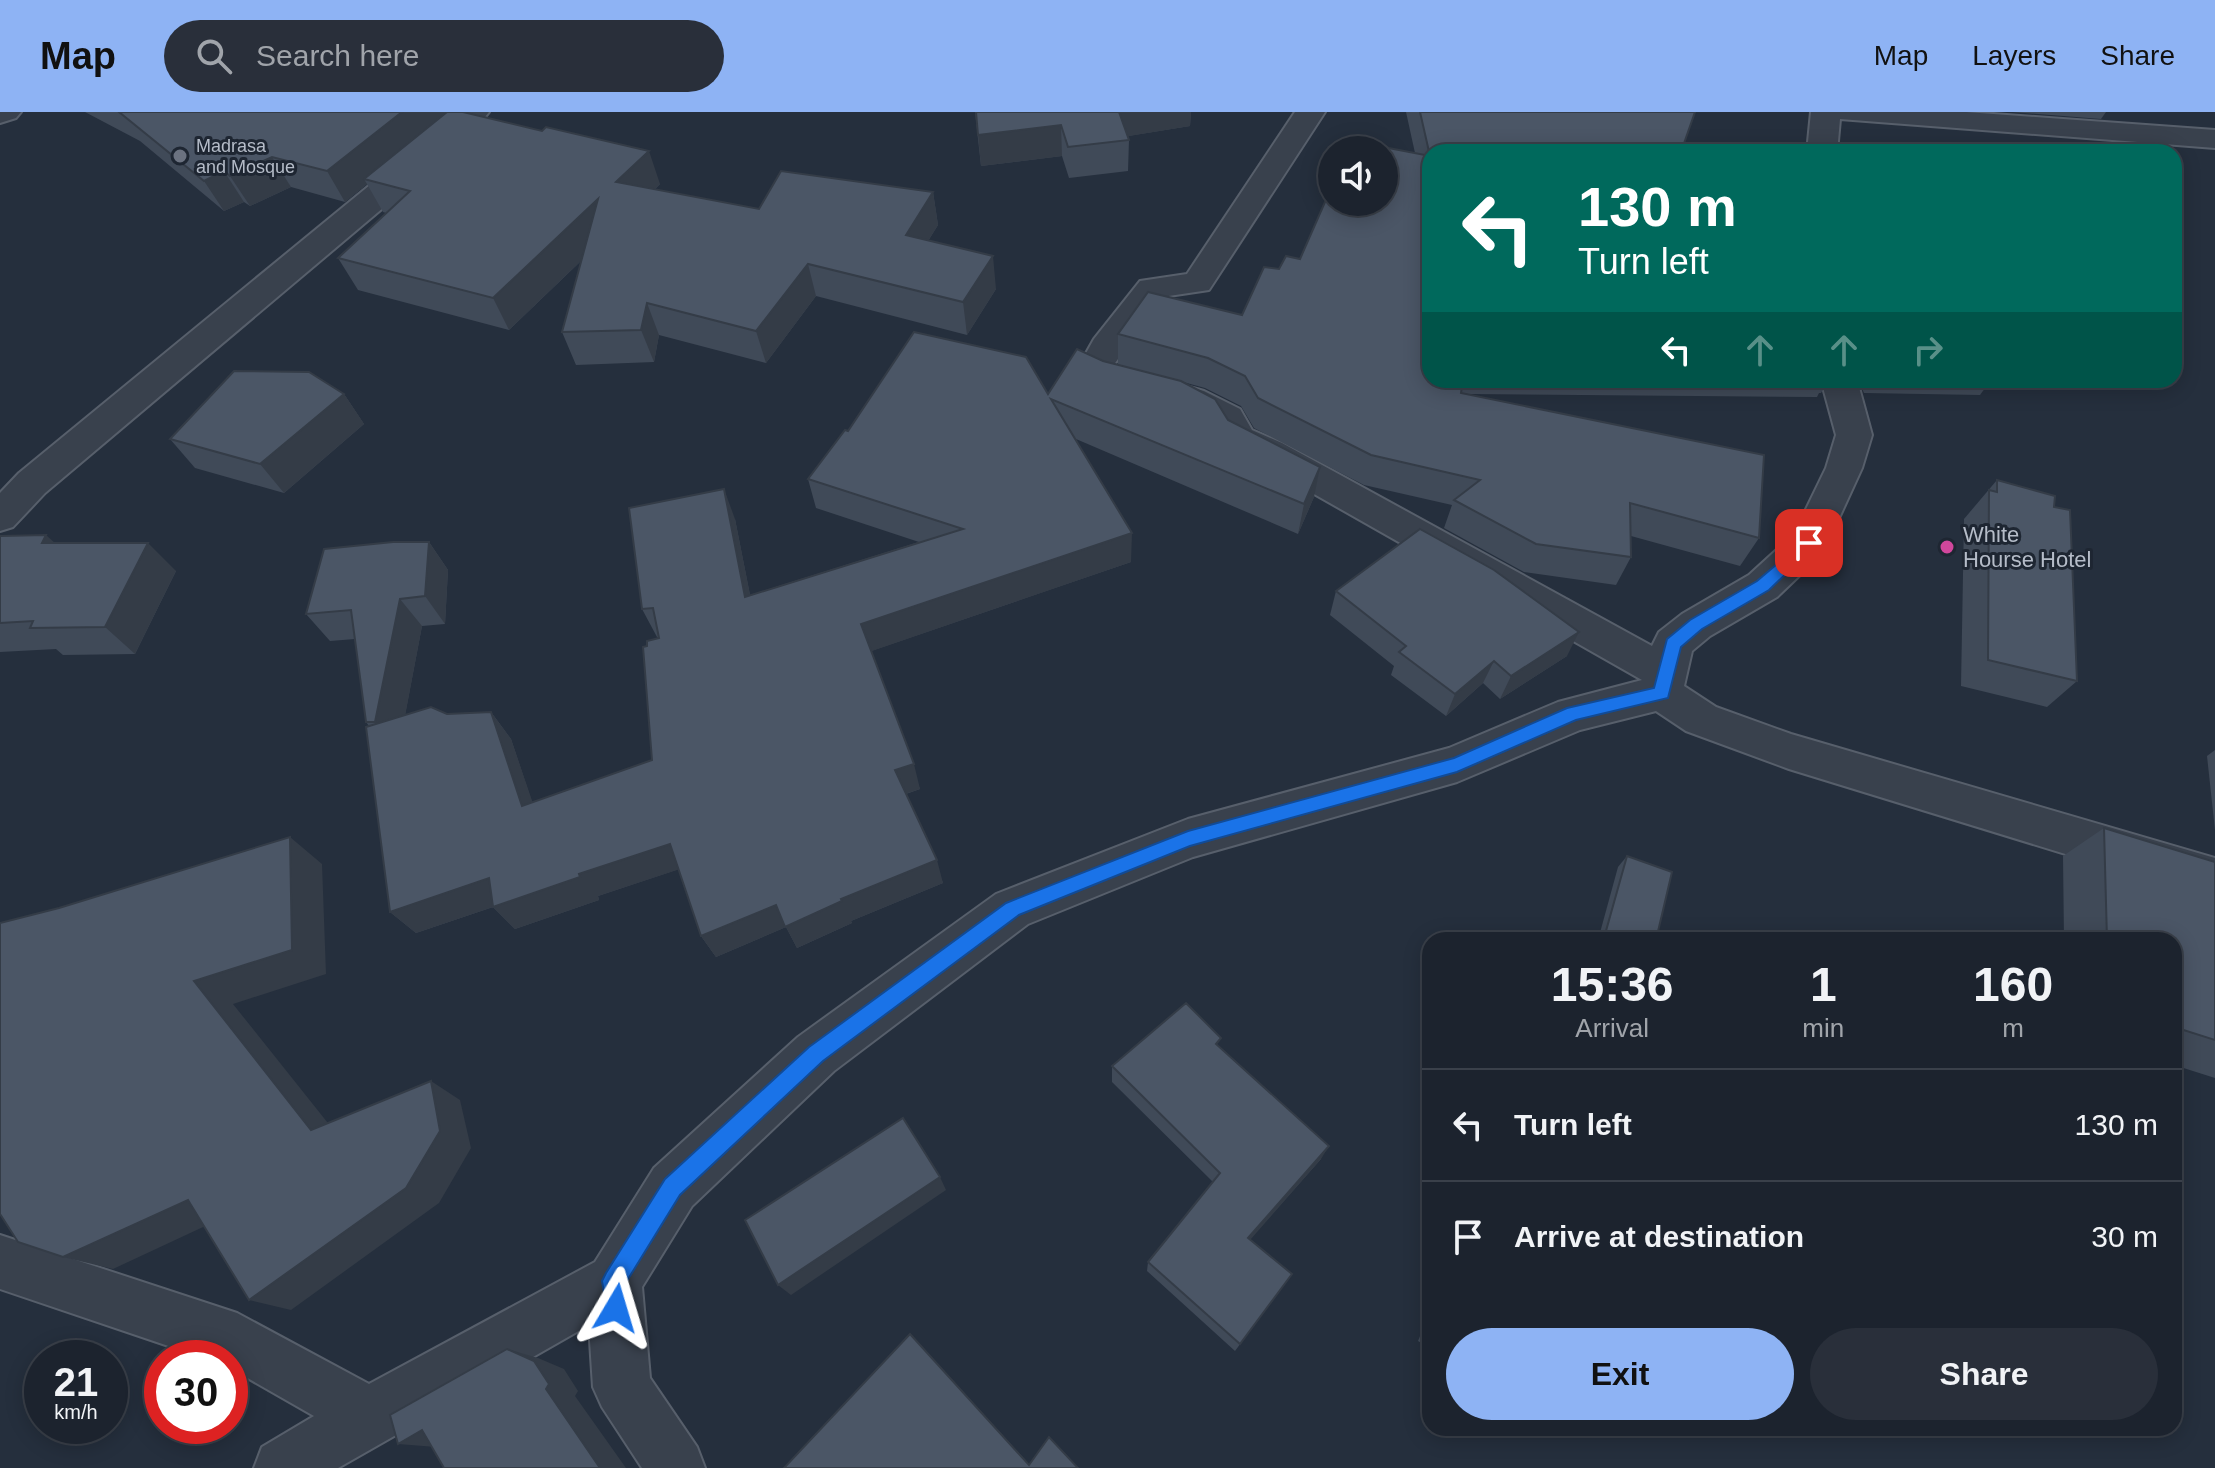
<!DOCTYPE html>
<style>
body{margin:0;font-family:Helvetica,sans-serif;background:#292f3a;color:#f1f3f6;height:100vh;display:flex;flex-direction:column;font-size:30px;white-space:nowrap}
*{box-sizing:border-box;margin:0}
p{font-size:26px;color:#a0a4aa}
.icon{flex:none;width:44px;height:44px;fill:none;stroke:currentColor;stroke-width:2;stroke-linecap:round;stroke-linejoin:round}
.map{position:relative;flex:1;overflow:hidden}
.drawer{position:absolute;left:1422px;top:820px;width:760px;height:504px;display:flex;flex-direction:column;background:#1c232e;border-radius:24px;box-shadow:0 4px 20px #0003,0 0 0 2px #3a404a}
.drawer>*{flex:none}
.guide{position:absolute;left:1422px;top:32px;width:760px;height:244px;border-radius:24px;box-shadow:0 4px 20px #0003,0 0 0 2px #3a404a;background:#00695c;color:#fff;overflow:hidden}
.buttons{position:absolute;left:1318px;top:24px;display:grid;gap:16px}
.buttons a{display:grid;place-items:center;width:80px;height:80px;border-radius:50%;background:#1c232e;box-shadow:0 4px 20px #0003,0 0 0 2px #3a404a;font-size:40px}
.speed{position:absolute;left:24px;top:1228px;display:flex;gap:16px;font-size:40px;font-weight:700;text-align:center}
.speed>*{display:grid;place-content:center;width:104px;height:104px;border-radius:50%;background:#1c232e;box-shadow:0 4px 20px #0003,0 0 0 2px #3a404a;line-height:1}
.speed small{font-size:20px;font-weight:400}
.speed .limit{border:12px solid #d22;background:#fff;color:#111}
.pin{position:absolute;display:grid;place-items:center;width:68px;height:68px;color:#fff;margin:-34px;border-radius:16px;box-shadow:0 4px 12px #0006}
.me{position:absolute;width:88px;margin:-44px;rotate:7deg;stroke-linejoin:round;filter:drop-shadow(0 0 6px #0008)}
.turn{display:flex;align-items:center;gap:28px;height:168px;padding:0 24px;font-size:36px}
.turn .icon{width:104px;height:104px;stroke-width:2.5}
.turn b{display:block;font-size:56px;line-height:68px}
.lanes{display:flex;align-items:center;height:76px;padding:0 24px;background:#0003;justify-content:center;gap:40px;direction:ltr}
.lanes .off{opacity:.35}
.eta{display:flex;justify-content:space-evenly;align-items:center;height:136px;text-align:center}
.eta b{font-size:48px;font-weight:700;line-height:56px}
.action{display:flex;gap:16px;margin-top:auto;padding:16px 24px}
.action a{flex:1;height:92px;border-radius:48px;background:#8eb3f4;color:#111;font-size:32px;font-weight:700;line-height:92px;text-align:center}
.action a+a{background:#292f3a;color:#f1f3f6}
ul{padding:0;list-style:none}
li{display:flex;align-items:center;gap:24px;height:112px;padding:0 24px;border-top:2px solid #3a404a}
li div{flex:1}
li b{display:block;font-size:30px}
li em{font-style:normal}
header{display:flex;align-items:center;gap:48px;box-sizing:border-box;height:112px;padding:0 40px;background:#8eb3f4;color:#111}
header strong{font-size:38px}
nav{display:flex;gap:44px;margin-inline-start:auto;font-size:28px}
.search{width:560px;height:72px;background:#292f3a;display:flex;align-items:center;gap:20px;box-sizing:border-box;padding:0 28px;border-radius:44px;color:#a0a4aa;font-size:30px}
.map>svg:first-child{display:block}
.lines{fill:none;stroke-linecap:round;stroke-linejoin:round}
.minor-casing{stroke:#575f6b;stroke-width:4}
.minor{fill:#39414d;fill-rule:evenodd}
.wall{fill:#404a58}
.shaded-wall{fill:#343c47}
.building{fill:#4b5666;stroke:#343c47;stroke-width:2}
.route{fill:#1a73e8;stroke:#114b97;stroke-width:2}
.worship-dot{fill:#6b7280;stroke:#1e2632;stroke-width:3}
.hotel-dot{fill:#d1479c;stroke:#1e2632;stroke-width:3}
.labels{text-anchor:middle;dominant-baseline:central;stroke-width:6;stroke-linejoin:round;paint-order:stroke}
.far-poi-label{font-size:18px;fill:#b5bcc8;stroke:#1e2632;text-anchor:start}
.poi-label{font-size:22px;fill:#b5bcc8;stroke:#1e2632;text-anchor:start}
</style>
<header>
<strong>Map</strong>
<div class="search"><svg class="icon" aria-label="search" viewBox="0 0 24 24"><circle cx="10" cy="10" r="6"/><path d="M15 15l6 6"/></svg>Search here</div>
<nav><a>Map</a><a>Layers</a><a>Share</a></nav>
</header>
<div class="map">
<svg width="2215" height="1356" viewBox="0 0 2215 1356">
<rect width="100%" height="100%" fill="#252f3d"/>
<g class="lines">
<!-- minor casing -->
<g class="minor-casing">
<g id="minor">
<polygon points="0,0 21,0 16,6 0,11"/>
<polygon points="459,0 489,0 473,20 45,381 13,415 0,419 0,381 19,361"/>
<polygon points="1295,0 1325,0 1209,178 1162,185 1113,254 1204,279 1240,297 1252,318 1282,331 1652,534 1659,520 1682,502 1749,463 1794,422 1826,356 1836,323 1821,268 1857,268 1872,323 1862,356 1823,441 1777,485 1710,524 1692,539 1684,574 1716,595 1791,622 2215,746 2215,788 1789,657 1686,619 1656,599 1580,618 1457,670 1193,745 1028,812 834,959 692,1094 642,1175 650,1266 697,1335 705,1356 642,1356 602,1295 593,1275 589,1213 338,1356 254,1356 262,1335 314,1304 230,1256 230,1246 204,1246 0,1177 0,1123 237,1201 369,1272 595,1150 654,1056 798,925 996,782 1188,707 1449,636 1558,590 1642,568 1256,349 1226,336 1214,315 1180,297 1104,277 1081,267 1076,259 1094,227 1140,169 1187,162"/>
<polygon points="1811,0 1966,0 2215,18 2215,36 1840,7 1837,40 1807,40"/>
</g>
</g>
<!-- minor -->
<use href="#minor" class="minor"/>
</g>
<!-- wall -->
<g class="wall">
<polygon points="85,0 463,0 660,72 655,77 759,97 933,80 938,113 928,129 996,177 967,223 816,184 766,251 659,223 654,250 576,253 562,220 581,149 509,218 358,178 338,146 386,101 383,100 367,72 345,90 291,75 250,94 244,90 224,99 140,29"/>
<polygon points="975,0 1191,0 1190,14 1128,24 1129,28 1128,59 1069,66 1062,44 981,54"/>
<polygon points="1406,0 1695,0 1430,268 1829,268 1821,281 1819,281 1817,285 1467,282 1759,426 1740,454 1631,424 1631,445 1616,473 1524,460 1444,416 1452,393 1364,373 1254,316 1241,294 1205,276 1183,270 1228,308 1314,385 1298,422 1076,327 1131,450 871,539 920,677 906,682 943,771 851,809 852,811 797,836 786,815 716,845 701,824 679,757 598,784 599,788 515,817 493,795 416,821 390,800 369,614 366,610 355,527 330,529 306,502 429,430 448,458 445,512 422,514 405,603 491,600 511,627 532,690 652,648 647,534 659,526 657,525 642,497 735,407 750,483 919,430 816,396 808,367 848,319 1048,282 1103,249 1118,252 1118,222 1242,203 1279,157 1300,147 1415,41"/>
<polygon points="2012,0 2106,0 2101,7"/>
<polygon points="1858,268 1991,268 1980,283 1864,281"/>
<polygon points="344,282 364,312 284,381 195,356 170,327"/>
<polygon points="1997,368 2054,395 2077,569 2047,595 1961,574 1964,407"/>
<polygon points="0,424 56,431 176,459 135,542 63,543 56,537 0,540"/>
<polygon points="1336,479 1567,544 1500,587 1483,571 1446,604 1391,563 1394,554 1330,503"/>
<polygon points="2215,638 2215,718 2207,644"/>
<polygon points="2104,716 2215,750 2215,966 2174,953 2174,828 2064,828 2063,744"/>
<polygon points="1627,744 1656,828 1598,828 1618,755"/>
<polygon points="1219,935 1321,1047 1250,1127 1292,1162 1235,1239 1147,1159 1148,1150 1213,1070 1112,970 1112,954"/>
<polygon points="1430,1200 1430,1236 1418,1229"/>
<polygon points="1545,1316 1582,1316 1552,1321"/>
</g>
<!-- shaded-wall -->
<g class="shaded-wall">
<polygon points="402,0 454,0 364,67 367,72 345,90 327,59"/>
<polygon points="1117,0 1191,0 1190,14 1117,26"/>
<polygon points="1061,13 1062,44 981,54 978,23"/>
<polygon points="649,39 660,72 628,103 616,70"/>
<polygon points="272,45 291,75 250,94 230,64"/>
<polygon points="224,59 244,90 224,99 204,69"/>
<polygon points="933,80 938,113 911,156 906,123"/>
<polygon points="598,87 611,120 509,218 493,186"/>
<polygon points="993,144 996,177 967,223 963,190"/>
<polygon points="808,152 816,184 766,251 756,219"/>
<polygon points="647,191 659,223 654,250 641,218"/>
<polygon points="344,282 364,312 284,381 260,352"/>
<polygon points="1320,355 1314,385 1298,422 1304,392"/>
<polygon points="724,377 735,407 756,513 745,485"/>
<polygon points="1132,421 1131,450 869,540 861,512"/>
<polygon points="46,423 77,451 42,431"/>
<polygon points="429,430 448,458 445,512 425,484"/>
<polygon points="148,431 176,459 135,542 105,515"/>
<polygon points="400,487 422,514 399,636 375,610"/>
<polygon points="1579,520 1567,544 1500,587 1511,564"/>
<polygon points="1494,549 1483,571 1446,604 1455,582"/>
<polygon points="491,600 511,627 542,718 522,694"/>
<polygon points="914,652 920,677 902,683 895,658"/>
<polygon points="290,725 322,752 326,862 233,892 347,1035 311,1018 194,869"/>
<polygon points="670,732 686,755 598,784 599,788 515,817 493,795 579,762"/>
<polygon points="937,748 943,771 851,809 852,811 797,836 786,815 716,845 701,824 776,793 841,787"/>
<polygon points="489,766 511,789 416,821 390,800"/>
<polygon points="431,969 460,988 471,1036 439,1091 291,1198 249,1188"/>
<polygon points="1329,1034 1321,1047 1243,1136 1248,1126"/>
<polygon points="940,1065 946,1078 791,1183 778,1173"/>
<polygon points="188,1088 231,1102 113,1157 63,1145"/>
<polygon points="910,1222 918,1230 1032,1355 1029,1353"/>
<polygon points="507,1237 538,1246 564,1257 578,1279 575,1284 626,1356 600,1356"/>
<polygon points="422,1318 436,1335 398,1332"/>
</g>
<!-- building -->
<g class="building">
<polygon points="119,0 402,0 327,59 272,45 230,64 224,59 204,69"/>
<polygon points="447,0 463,0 542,19 546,15 649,39 616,70 759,97 781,59 933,80 906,123 993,144 963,190 808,152 756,219 647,191 641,218 562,220 598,87 493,186 338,146 410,79 364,67"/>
<polygon points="976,0 1119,0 1129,28 1068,35 1061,13 978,23"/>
<polygon points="1420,0 1695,0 1681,40 1430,40 1430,268 1463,268 1461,281 1764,343 1759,426 1630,391 1631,445 1536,432 1454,388 1480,368 1371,343 1258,286 1245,264 1208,246 1118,222 1148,180 1242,203 1264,155 1279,157 1286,144 1300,147 1332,74 1332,90 1384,90 1384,38 1348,38 1352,29 1430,44"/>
<polygon points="914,220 1026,245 1048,282 1077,237 1103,249 1181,269 1215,287 1228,308 1320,355 1304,392 1051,287 1132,421 861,512 914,652 895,658 937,748 841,787 842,789 785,815 776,793 701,824 670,732 579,762 580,765 493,795 489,766 390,800 366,615 431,595 447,602 491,600 522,694 652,648 643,535 647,534 647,529 659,526 653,496 642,497 629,396 724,377 745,485 963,417 808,367 845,318 848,319"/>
<polygon points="234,259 309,260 344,282 260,352 170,327"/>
<polygon points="1997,368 2055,384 2054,395 2070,398 2077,569 1988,548 1989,378 1997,380"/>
<polygon points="1420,417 1494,458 1579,520 1511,564 1494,549 1455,582 1399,540 1406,534 1336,479"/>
<polygon points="46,423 42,431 148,431 105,515 30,516 33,509 0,511 0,424"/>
<polygon points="393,430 429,430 425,484 400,487 375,610 366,610 351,498 306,502 324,437"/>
<polygon points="2104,716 2215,750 2215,928 2174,915 2174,828 2107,828"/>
<polygon points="290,725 292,838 194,869 311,1018 431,969 440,1019 406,1076 249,1188 188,1088 63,1145 18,1130 0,1102 0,811 59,796"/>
<polygon points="1627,744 1672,760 1656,828 1609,828 1604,826"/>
<polygon points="1186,891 1221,926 1216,932 1329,1034 1248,1126 1292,1162 1240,1232 1148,1150 1220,1061 1112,954"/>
<polygon points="903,1006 940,1065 778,1173 745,1108"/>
<polygon points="910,1222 1029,1353 1049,1325 1078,1356 784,1356"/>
<polygon points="507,1237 534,1249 549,1272 546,1277 600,1356 444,1356 422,1318 398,1332 390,1303"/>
</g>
<!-- route -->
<polygon class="route" points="1809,425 1817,431 1814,435 1769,478 1702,517 1681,535 1668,586 1576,608 1457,660 1190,734 1019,803 823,949 680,1083 625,1172 627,1196 624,1204 616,1207 608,1204 602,1169 606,1161 665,1067 809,935 1006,791 1188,719 1454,646 1567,596 1654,576 1667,527 1690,508 1757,469"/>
<!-- markers -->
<circle class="worship-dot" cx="180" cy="44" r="8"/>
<circle class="hotel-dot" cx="1947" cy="435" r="8"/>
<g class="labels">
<!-- far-poi labels -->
<g class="far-poi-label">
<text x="196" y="34">Madrasa<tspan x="196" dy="21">and Mosque</tspan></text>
</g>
<!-- poi labels -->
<g class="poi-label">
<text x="1963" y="422">White<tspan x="1963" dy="25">Hourse Hotel</tspan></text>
</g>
</g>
</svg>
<div class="buttons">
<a><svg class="icon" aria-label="sound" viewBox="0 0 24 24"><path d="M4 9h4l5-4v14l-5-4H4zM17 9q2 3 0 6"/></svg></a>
</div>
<div class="speed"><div>21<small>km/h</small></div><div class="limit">30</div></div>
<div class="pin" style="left:1809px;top:431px;background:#d93025"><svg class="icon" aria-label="arrive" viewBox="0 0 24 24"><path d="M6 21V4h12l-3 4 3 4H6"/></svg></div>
<svg class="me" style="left:616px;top:1196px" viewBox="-20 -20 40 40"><path d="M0-17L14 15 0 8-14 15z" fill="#1a73e8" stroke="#fff" stroke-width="4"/></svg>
<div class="guide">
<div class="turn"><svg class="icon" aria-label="left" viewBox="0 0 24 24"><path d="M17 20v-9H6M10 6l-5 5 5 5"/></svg><div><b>130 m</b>Turn left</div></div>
<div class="lanes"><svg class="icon" aria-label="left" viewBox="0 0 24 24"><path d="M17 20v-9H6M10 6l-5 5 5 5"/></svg><svg class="icon off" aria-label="ahead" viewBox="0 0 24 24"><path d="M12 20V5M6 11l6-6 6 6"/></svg><svg class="icon off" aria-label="ahead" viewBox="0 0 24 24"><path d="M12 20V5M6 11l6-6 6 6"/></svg><svg class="icon off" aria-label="right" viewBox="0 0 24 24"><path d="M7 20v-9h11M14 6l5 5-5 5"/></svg></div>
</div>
<section class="drawer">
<div class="eta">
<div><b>15:36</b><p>Arrival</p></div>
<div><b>1</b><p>min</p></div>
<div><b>160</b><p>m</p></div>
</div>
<ul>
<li><svg class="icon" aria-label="left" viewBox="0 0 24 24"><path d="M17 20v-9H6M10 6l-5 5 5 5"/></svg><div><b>Turn left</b></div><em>130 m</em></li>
<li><svg class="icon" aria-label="arrive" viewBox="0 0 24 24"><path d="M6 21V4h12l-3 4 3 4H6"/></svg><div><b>Arrive at destination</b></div><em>30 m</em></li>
</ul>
<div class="action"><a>Exit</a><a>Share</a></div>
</section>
</div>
